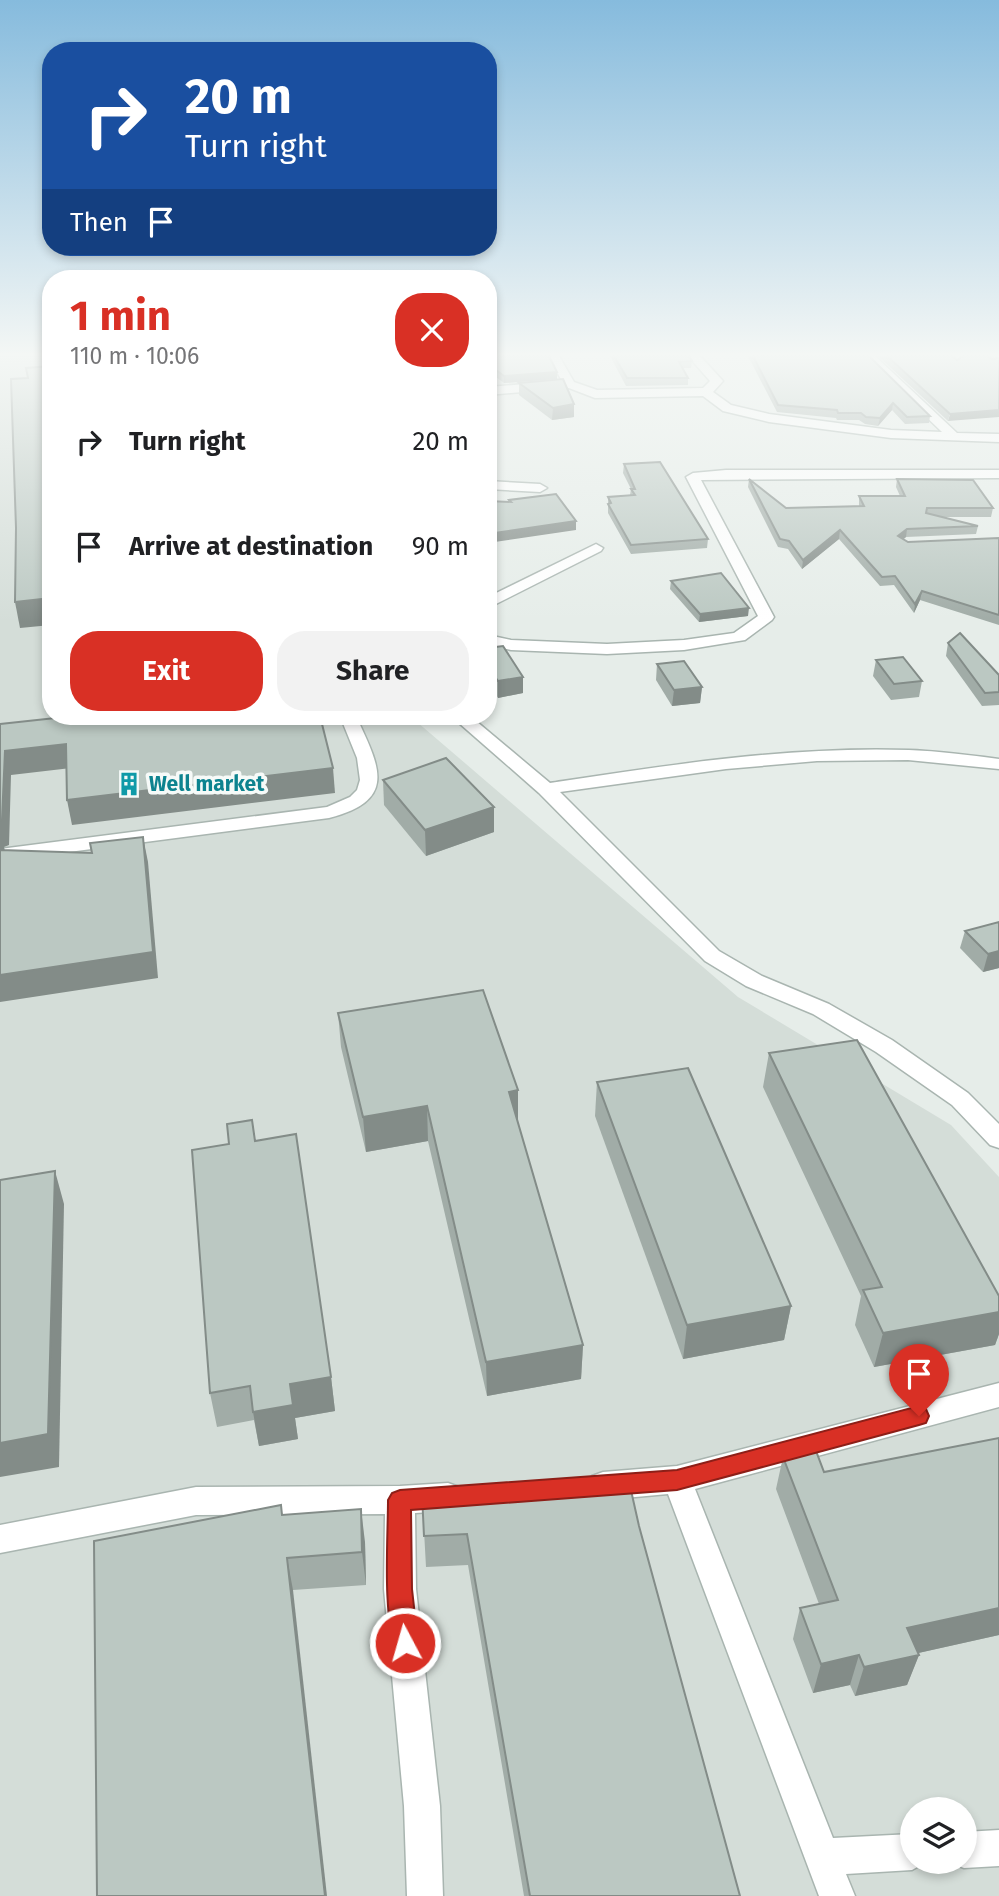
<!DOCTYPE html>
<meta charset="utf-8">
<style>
body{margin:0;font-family:"Fira Sans",sans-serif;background:#f2f2f2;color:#202124;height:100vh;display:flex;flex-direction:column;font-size:26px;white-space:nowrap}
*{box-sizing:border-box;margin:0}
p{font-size:23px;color:#757577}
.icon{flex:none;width:38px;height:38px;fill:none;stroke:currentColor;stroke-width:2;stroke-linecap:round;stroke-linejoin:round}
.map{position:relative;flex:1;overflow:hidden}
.details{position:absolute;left:42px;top:270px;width:455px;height:455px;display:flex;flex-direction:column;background:#fff;border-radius:28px;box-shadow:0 4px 10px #0003}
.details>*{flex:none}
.hud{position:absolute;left:42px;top:42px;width:455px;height:214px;border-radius:28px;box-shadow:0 4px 10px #0003;background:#1a4fa0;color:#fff;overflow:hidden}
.fabs{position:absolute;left:900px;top:1797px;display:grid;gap:14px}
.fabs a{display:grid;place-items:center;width:77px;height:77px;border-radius:50%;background:#fff;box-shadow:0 4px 10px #0003;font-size:35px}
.pin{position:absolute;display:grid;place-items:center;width:60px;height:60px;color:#fff;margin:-72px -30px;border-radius:50% 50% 50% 0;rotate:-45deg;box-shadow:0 0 7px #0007}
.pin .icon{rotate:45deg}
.me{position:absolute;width:77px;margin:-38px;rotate:354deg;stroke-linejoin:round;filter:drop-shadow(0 0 5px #0008)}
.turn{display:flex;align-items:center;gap:24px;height:147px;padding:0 28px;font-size:32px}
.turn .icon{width:91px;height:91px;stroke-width:2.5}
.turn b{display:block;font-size:49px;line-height:60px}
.then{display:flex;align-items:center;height:66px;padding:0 28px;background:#0003;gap:14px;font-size:26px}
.round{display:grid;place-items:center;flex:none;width:74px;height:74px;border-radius:28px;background:#f2f2f2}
.overview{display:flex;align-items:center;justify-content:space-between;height:119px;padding:0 28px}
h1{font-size:42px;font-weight:700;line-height:52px;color:#d93025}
.button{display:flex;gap:14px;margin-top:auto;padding:14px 28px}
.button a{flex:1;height:80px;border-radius:28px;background:#d93025;color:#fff;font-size:28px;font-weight:700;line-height:80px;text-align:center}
.button a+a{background:#f2f2f2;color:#202124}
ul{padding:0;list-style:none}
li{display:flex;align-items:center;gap:21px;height:105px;padding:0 28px}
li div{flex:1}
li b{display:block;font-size:26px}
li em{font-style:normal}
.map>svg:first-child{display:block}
.built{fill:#d4ddd8;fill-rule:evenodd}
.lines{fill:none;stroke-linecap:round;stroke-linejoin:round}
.minor-casing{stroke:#a9b5b0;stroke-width:3}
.minor{fill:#fff;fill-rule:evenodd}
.wall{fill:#a1aca7}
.shaded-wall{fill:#838c88}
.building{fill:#bbc8c2;stroke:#838c88;stroke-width:2}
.route{fill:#d93025;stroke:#8d1f18;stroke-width:2}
.labels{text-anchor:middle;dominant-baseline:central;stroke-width:7;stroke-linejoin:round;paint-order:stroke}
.culture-label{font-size:21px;font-weight:bold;fill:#0d838f;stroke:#f6faf8;text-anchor:start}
</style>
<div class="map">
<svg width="999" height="1896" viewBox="0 0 999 1896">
<rect width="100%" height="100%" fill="#e6ede9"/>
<!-- built -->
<path class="built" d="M0 356H51V716H410L738 997 951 1125 999 1177V1896H0ZM912 1810H964V1862H912Z"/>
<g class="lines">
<!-- minor casing -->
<g class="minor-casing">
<g id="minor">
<polygon points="548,356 559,356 574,382 597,390 703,388 710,381 688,356 700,356 723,381 713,392 731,405 769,414 891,430 942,432 863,356 875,356 957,433 999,434 999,442 891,438 769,422 723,411 703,396 595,398 569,388 488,395 488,387 562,381"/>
<polygon points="726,470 999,470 999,478 701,480 774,617 772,620 745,640 684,650 607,654 511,650 488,645 488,635 511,640 607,644 684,640 734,633 758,616 686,477 693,473"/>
<polygon points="488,481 540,484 547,488 540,492 488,489"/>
<polygon points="596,544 603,548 601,551 488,608 488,597"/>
<path d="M340 716H356C379 766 399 800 329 818L0 861V849L327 807 350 797 357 790 360 780 357 758Z"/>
<path d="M451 716H470L550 783C669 765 789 746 909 750 939 751 969 755 999 759V769L908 760 817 761 726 769 560 792 719 951 762 976 829 1004 892 1040 968 1093 999 1124V1148L990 1145 952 1105 876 1052 813 1014 746 986 705 961 539 793Z"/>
<polygon points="999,1383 999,1407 695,1489 833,1838 912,1834 912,1862 926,1862 912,1870 846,1874 855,1896 819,1896 668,1494 603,1500 592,1496 588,1486 592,1476 603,1472 677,1466"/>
<polygon points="448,1483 459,1487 463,1497 459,1507 448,1511 415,1513 416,1589 440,1806 443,1896 407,1896 404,1806 384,1589 385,1514 196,1515 0,1553 0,1525 196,1487 400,1486"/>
<polygon points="999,1830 999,1866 964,1868 951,1863 964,1862 964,1832"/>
</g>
</g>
<!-- minor -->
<use href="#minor" class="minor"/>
</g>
<!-- wall -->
<g class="wall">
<polygon points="488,356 557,379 504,383 488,371"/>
<polygon points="610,356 689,356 692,361 691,368 683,368 688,378 688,385 626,386"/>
<polygon points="748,356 869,356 930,416 929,423 905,424 892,410 878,426 865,424 859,420 837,420 836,418 777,412"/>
<polygon points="878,356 952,356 957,360 963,356 948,421"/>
<polygon points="519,383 574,404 574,417 552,420 519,395"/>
<polygon points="624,464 708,539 707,548 631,554 608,513 608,497 630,495 631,489 623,473"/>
<polygon points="749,479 786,508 859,506 859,496 900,496 896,487 897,479 993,508 991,517 943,517 978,526 976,534 906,537 903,539 908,542 999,538 999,625 920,600 914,613 894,585 880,586 839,539 802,569 788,549 778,547 748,487"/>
<polygon points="671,581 748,616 699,622 670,589"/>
<polygon points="948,643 999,675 999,705 982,706 946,656"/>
<polygon points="488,648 523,693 498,698 488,682"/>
<polygon points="876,660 922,681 919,697 891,700 873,676"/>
<polygon points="657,664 702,687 700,703 672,706 656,680"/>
<polygon points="383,780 494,807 494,832 426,856 384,805"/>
<polygon points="999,922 999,968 983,972 960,948 965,931"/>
<polygon points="338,1013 518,1123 583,1345 581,1379 487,1396 428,1141 366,1152 341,1047"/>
<polygon points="769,1053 999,1296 999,1334 995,1345 874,1367 855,1325 861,1296 763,1087"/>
<polygon points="597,1082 791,1306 784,1340 683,1359 595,1116"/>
<polygon points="252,1120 255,1141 331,1377 335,1411 295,1418 298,1439 259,1446 254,1420 217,1427 210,1393 229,1144"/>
<polygon points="999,1438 999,1635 918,1653 919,1655 907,1685 855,1696 850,1685 813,1693 793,1639 800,1608 819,1604 776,1489 783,1457 824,1472"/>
<polygon points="422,1494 639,1526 740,1896 524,1896 468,1565 426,1567"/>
<polygon points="283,1515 365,1542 366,1585 293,1590 97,1896"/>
</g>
<!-- shaded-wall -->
<g class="shaded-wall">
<polygon points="557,372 557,379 504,383 504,376"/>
<polygon points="893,403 892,410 878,426 880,418"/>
<polygon points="574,404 574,417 552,420 553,408"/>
<polygon points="999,410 999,417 948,421 950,414"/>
<polygon points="576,521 576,530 488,543 488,534"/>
<polygon points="907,529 906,537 897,545 898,536"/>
<polygon points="840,530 839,539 802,569 803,560"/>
<polygon points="922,591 920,600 914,613 915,604"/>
<polygon points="51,598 51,625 20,628 15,602"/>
<polygon points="749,608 748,616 699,622 700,614"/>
<polygon points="523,677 523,693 498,698 498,681"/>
<polygon points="702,687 700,703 672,706 674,690"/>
<polygon points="66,744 71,768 11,775 9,845 4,847 8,863 0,848 0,821 5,751"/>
<polygon points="333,768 335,793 72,825 67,800"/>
<polygon points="494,807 494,832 426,856 425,830"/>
<polygon points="143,837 148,862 158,978 0,1002 0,975"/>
<polygon points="999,951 999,968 983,972 988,954"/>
<polygon points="518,1090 518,1125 509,1092"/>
<polygon points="427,1106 428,1141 366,1152 363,1117"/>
<polygon points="55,1171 64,1204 59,1467 0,1477 0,1443"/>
<polygon points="791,1306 784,1340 683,1359 687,1325"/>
<polygon points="999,1312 999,1334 995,1345 874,1367 883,1333"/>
<polygon points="583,1345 581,1379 487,1396 486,1362"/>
<polygon points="331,1377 335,1411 295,1418 298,1439 259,1446 253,1412 290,1384"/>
<polygon points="361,1509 365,1542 366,1585 362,1552"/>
<polygon points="287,1558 293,1590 327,1896 325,1896"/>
<polygon points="999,1608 999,1635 896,1658 907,1628"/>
<polygon points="859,1655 850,1685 813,1693 821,1664"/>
<polygon points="919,1655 907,1685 855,1696 864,1667"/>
</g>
<!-- building -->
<g class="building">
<polygon points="488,356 549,356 557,372 504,376 488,364"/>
<polygon points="614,356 689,356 692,361 679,362 688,378 627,378"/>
<polygon points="753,356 869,356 930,416 907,417 893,403 880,418 866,417 861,413 838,413 837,410 778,405"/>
<polygon points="887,356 952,356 957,360 963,356 988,356 992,359 999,358 999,410 950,414"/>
<polygon points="51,366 51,598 15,602 16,528 11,379 28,378 26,368"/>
<polygon points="563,379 574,404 553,408 519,383"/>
<polygon points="660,462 708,539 631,545 608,504 611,503 608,497 635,495 631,489 635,489 624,464"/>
<polygon points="749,479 786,508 864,506 859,496 905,496 897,479 973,480 993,508 927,508 926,513 978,526 907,529 898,536 908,542 999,538 999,615 922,591 915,604 895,576 882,577 840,530 803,560 789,541 780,539"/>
<polygon points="556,494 576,521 488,534 488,501 511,502 509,500"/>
<polygon points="721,573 749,608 700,614 671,581"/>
<polygon points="960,633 999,675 999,692 985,693 948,643"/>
<polygon points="503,646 523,677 498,681 488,667 488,648"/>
<polygon points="903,657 922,681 894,684 876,660"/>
<polygon points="684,661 702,687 674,690 657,664"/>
<polygon points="74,716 320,716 333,768 67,800 66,744 5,751 2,820 0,821 0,724"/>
<polygon points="446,758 494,807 425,830 383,780"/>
<polygon points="0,837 1,837 1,850 92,853 90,843 143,837 153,952 0,975"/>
<polygon points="999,922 999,951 988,954 965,931"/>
<polygon points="483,990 518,1090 509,1092 583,1345 486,1362 427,1106 363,1117 338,1013"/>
<polygon points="857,1040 999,1296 999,1312 883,1333 863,1290 882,1287 769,1053"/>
<polygon points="688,1068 791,1306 687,1325 597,1082"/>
<polygon points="252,1120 255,1141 296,1134 331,1377 290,1384 293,1405 253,1412 250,1386 210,1393 192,1150 229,1144 227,1124"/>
<polygon points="55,1171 48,1434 0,1443 0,1180"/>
<polygon points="999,1438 999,1608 907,1628 919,1655 864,1667 859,1655 821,1664 800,1608 838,1600 783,1457 816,1451 824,1472"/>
<polygon points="628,1477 639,1526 740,1896 530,1896 467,1534 424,1536 422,1494"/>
<polygon points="281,1505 282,1515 361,1509 362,1552 287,1558 325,1896 97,1896 94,1541"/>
</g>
<!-- sky -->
<linearGradient id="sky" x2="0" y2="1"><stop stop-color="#86bbdd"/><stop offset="0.57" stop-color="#f4f7f5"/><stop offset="1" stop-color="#f4f7f5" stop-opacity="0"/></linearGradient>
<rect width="999" height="622" fill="url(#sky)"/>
<!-- route -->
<path class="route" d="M919 1406 926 1409 929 1416 926 1423 919 1425 677 1490 411 1510 412 1589 418 1643 414 1652 405 1655 397 1652C382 1617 388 1540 388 1500L392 1493 400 1490 677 1470Z"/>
<!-- icons -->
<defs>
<g id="building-bare" transform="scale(1.89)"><path d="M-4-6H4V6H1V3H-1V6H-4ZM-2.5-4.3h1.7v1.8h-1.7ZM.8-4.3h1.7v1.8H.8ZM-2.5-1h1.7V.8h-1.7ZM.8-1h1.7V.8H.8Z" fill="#0f9aa8" stroke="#f6faf8" stroke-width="2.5" paint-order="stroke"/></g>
</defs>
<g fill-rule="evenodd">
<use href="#building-bare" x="129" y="784"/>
</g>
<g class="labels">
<!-- culture labels -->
<g class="culture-label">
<text x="149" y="784">Well market</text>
</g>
</g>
</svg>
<div class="fabs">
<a><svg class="icon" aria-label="layers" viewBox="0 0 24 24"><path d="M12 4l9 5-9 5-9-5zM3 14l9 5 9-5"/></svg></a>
</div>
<div class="pin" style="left:919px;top:1416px;background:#d93025"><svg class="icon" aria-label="arrive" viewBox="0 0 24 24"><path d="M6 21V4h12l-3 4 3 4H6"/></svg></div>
<svg class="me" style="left:405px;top:1643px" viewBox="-20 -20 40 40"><circle r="17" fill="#d93025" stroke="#fff" stroke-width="3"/><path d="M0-11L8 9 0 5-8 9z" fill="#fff"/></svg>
<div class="hud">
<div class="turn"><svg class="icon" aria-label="right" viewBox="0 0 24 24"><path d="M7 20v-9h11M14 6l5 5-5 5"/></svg><div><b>20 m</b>Turn right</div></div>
<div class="then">Then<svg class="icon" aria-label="arrive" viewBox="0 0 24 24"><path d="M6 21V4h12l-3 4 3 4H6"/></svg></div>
</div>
<section class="details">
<div class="overview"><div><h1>1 min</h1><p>110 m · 10:06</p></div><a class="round" style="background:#d93025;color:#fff"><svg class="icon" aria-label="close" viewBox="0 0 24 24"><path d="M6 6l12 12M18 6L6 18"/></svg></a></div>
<ul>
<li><svg class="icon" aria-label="right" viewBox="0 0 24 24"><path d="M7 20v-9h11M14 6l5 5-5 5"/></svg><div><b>Turn right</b></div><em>20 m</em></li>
<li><svg class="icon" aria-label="arrive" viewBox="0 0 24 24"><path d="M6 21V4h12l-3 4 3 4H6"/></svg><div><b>Arrive at destination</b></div><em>90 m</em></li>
</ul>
<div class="button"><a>Exit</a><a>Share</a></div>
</section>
</div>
